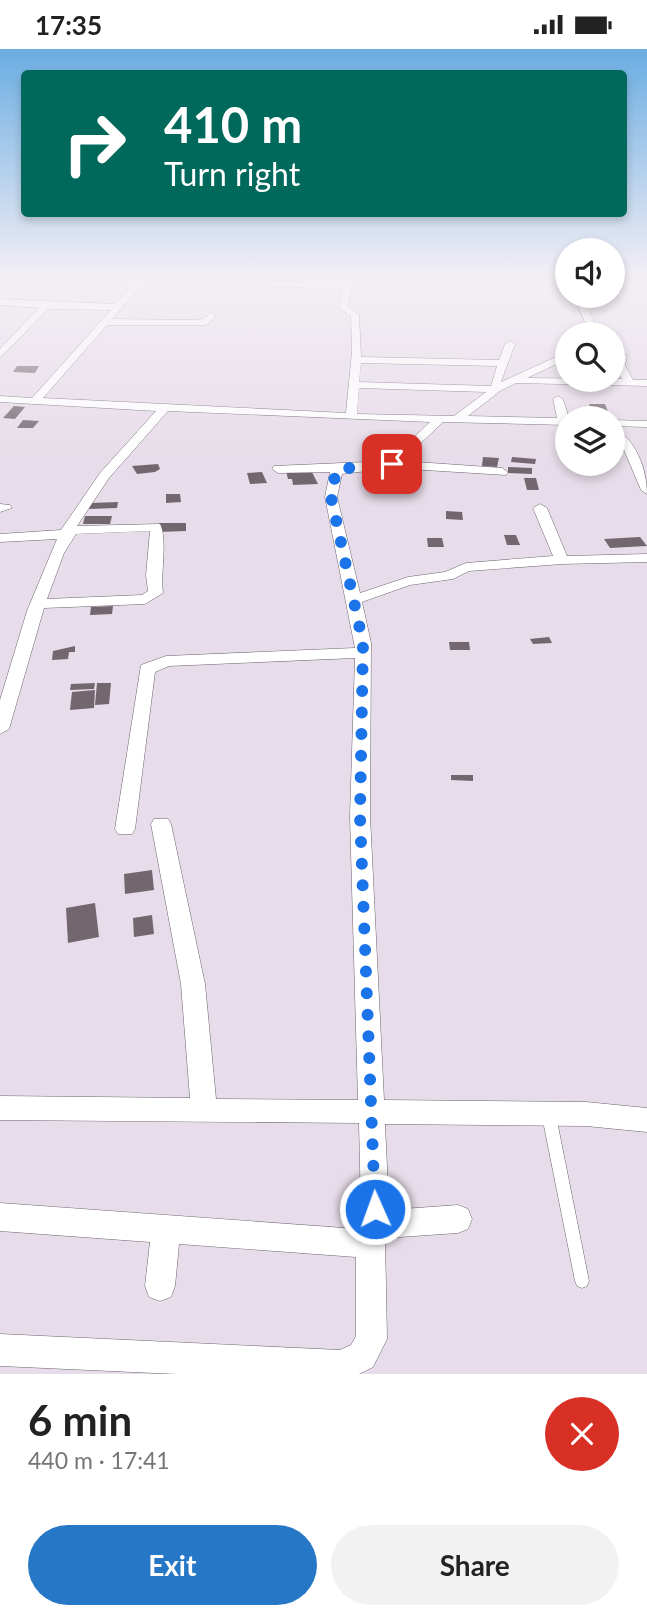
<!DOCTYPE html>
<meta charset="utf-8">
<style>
body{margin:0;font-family:Lato,sans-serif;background:#f2f2f2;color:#222;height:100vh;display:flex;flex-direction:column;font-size:26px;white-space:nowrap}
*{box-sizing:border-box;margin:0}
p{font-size:23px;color:#767676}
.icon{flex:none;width:38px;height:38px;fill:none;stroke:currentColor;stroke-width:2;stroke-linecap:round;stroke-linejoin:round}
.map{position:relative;height:1325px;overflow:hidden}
.panel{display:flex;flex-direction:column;background:#fff;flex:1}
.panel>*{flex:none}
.banner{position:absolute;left:21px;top:21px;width:606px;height:147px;border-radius:7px;box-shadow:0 4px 10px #0003;background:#00695c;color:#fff;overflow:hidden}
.fabs{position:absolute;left:555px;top:189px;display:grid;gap:14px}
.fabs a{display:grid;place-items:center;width:70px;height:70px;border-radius:50%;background:#fff;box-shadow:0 4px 10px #0003;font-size:35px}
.pin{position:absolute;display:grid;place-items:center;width:60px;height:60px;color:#fff;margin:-30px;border-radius:14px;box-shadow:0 4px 10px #0006}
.me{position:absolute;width:77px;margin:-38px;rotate:358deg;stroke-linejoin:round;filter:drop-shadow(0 0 5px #0008)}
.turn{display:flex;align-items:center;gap:24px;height:147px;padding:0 28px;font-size:32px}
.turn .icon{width:91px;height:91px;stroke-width:2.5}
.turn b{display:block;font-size:49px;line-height:60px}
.round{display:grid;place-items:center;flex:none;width:74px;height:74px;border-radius:37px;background:#f2f2f2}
.headline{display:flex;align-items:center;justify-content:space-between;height:119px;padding:0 28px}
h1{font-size:42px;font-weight:700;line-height:52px}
.action{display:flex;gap:14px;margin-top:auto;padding:14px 28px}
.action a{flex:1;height:80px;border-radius:42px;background:#2678c7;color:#fff;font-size:28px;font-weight:700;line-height:80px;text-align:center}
.action a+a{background:#f2f2f2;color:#222}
.status{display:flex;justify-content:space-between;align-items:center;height:49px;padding:0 35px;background:#fff;direction:ltr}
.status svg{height:19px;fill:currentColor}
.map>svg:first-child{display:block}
.building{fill:#72666f}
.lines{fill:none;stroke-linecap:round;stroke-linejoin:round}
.lane-casing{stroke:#6c636e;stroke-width:1}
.street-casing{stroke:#6c636e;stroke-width:1}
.lane{fill:#fff;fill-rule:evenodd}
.street{fill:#fff;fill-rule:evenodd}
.route{stroke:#1a73e8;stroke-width:12;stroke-dasharray:0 21.6}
</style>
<div class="status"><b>17:35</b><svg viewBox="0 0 49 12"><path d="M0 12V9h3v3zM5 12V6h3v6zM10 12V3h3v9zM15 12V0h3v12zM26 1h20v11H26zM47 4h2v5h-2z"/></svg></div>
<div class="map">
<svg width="647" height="1325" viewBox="0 0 647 1325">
<rect width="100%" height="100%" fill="#e7dce9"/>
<!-- building -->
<g class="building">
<polygon points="17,317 39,317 35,324 13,323"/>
<polygon points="589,355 605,355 608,363 591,362"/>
<polygon points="14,357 25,358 15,370 3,369"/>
<polygon points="23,371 39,372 33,379 17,379"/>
<polygon points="368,388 379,388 378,393 384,393 385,397 370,397"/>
<polygon points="483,408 499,409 497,418 482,417"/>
<polygon points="512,408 536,410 535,415 511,413"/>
<polygon points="158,415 160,420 155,423 137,425 132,417"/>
<polygon points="508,418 532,419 532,425 508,424"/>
<polygon points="311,421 318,435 293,436 292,430 288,430 286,422"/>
<polygon points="262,423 267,434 250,435 247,424"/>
<polygon points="524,429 536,429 539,441 527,441"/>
<polygon points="166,445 180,445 181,453 166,454"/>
<polygon points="118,453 117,459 89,460 90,454"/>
<polygon points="446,462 462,463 463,471 446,470"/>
<polygon points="85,467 112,467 110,475 83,475"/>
<polygon points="159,474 186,474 186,482 158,483"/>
<polygon points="504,486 516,486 520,496 507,496"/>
<polygon points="640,488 647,497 610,499 604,490"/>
<polygon points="427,489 442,489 444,498 428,498"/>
<polygon points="113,557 112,565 90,566 91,558"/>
<polygon points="549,588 552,594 533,595 530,590"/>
<polygon points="449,593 469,593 470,601 450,601"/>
<polygon points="75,597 75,603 69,603 68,610 52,611 53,602"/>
<polygon points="95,634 94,640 70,641 71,635"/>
<polygon points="97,634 111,634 109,655 95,656"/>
<polygon points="95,641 94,659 70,661 72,643"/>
<polygon points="451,726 473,726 473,732 451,731"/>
<polygon points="152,821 154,841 125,845 124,825"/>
<polygon points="95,854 99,888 68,894 66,859"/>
<polygon points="152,866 154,885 134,888 133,869"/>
</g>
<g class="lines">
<!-- lane casing -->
<g class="lane-casing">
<polygon id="lane" points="549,1061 554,1063 556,1067 589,1232 587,1237 582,1239 577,1237 575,1232 542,1067 544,1063"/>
</g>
<!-- street casing -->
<g class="street-casing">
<g id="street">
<path d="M138 229H147L112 270 193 271 203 270 211 264 216 267 206 276H107L43 349 346 364 352 303 351 267 339 259 342 241 229 234 225 232 226 229 343 236 344 229H352L348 258 359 266 361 308 499 311 505 295 510 292 515 295 501 333 567 303V310L527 329 622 330 615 316 617 307 622 304 627 307 625 316 633 331H647V337L516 334 500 342 468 367 557 369 553 350 558 347 563 350 569 369 567 376 443 373 402 412 502 419 508 423 506 426 392 419 342 425 337 448 360 544 408 528 445 523 466 514 553 507 533 459 540 455 547 459 567 507 647 505V513L562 515 469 522 453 530 410 536 362 553 371 594 370 767 384 1051 586 1053 647 1059V1083L586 1077 385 1075 389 1161 458 1156 468 1160 472 1170 468 1180 458 1184 385 1189 387 1290 373 1318 359 1325H177L0 1317V1285L340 1301 351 1296 356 1287V1208L179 1195 175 1237 171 1248 160 1252 149 1248 145 1237 150 1193 0 1182V1154L358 1180 361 1160 359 1074 0 1071V1047L190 1049 181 935 151 775 154 770H168L171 775 205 935 216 1050 358 1051 350 767 355 609 169 617 155 623 135 780 132 785H118L115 780 141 616 166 607 355 599 325 448 330 423 278 424 272 420 274 417 389 412 430 373 168 362 109 429 77 477 160 475C168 491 160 524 163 544L145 555 44 559 9 680 0 685V651L27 562 57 490 0 493V485L61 481 100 424 156 362 0 353V347L32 349 111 261 48 260 0 309V300L39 259 0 256V250L115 255ZM361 314 497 317 491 337 359 333ZM359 339 486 343 454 367 357 365ZM150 482 146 526 148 542 142 546 47 550 64 504 76 485Z"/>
<polygon points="574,247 582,247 600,285 590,285"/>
<polygon points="612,371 647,372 647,378 612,377"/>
<path d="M612 378C636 389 647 421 647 445L641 441 624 401 612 389Z"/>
<polygon points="0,455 10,456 12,459 0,463"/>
</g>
</g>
<!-- lane -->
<use href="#lane" class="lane"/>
<!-- street -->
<use href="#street" class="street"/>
</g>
<!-- sky -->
<linearGradient id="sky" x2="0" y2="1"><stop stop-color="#6aade2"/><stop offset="0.55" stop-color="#f4eff5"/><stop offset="1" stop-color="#f4eff5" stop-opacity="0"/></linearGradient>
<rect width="647" height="415" fill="url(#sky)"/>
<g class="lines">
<!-- route -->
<polyline class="route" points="375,1160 360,767 363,594 331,448 336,422 340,420 392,415"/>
</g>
</svg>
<div class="fabs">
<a><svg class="icon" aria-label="sound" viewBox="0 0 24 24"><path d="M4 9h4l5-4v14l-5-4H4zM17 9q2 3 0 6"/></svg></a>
<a><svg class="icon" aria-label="search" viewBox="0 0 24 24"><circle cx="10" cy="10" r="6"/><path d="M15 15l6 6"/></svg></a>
<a><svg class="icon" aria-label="layers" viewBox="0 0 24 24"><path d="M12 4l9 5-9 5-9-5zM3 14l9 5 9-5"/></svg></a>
</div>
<div class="pin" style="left:392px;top:415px;background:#d93025"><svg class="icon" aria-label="arrive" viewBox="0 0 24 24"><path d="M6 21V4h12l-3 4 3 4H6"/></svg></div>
<svg class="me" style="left:375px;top:1160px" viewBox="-20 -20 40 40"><circle r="17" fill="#1a73e8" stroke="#fff" stroke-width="3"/><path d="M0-11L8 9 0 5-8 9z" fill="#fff"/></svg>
<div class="banner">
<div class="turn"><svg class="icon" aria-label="right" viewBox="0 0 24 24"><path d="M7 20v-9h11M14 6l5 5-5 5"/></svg><div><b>410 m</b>Turn right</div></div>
</div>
</div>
<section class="panel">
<div class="headline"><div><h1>6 min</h1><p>440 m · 17:41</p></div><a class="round" style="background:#d93025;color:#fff"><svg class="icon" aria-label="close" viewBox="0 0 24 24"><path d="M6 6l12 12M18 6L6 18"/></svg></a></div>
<div class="action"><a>Exit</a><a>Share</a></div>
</section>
